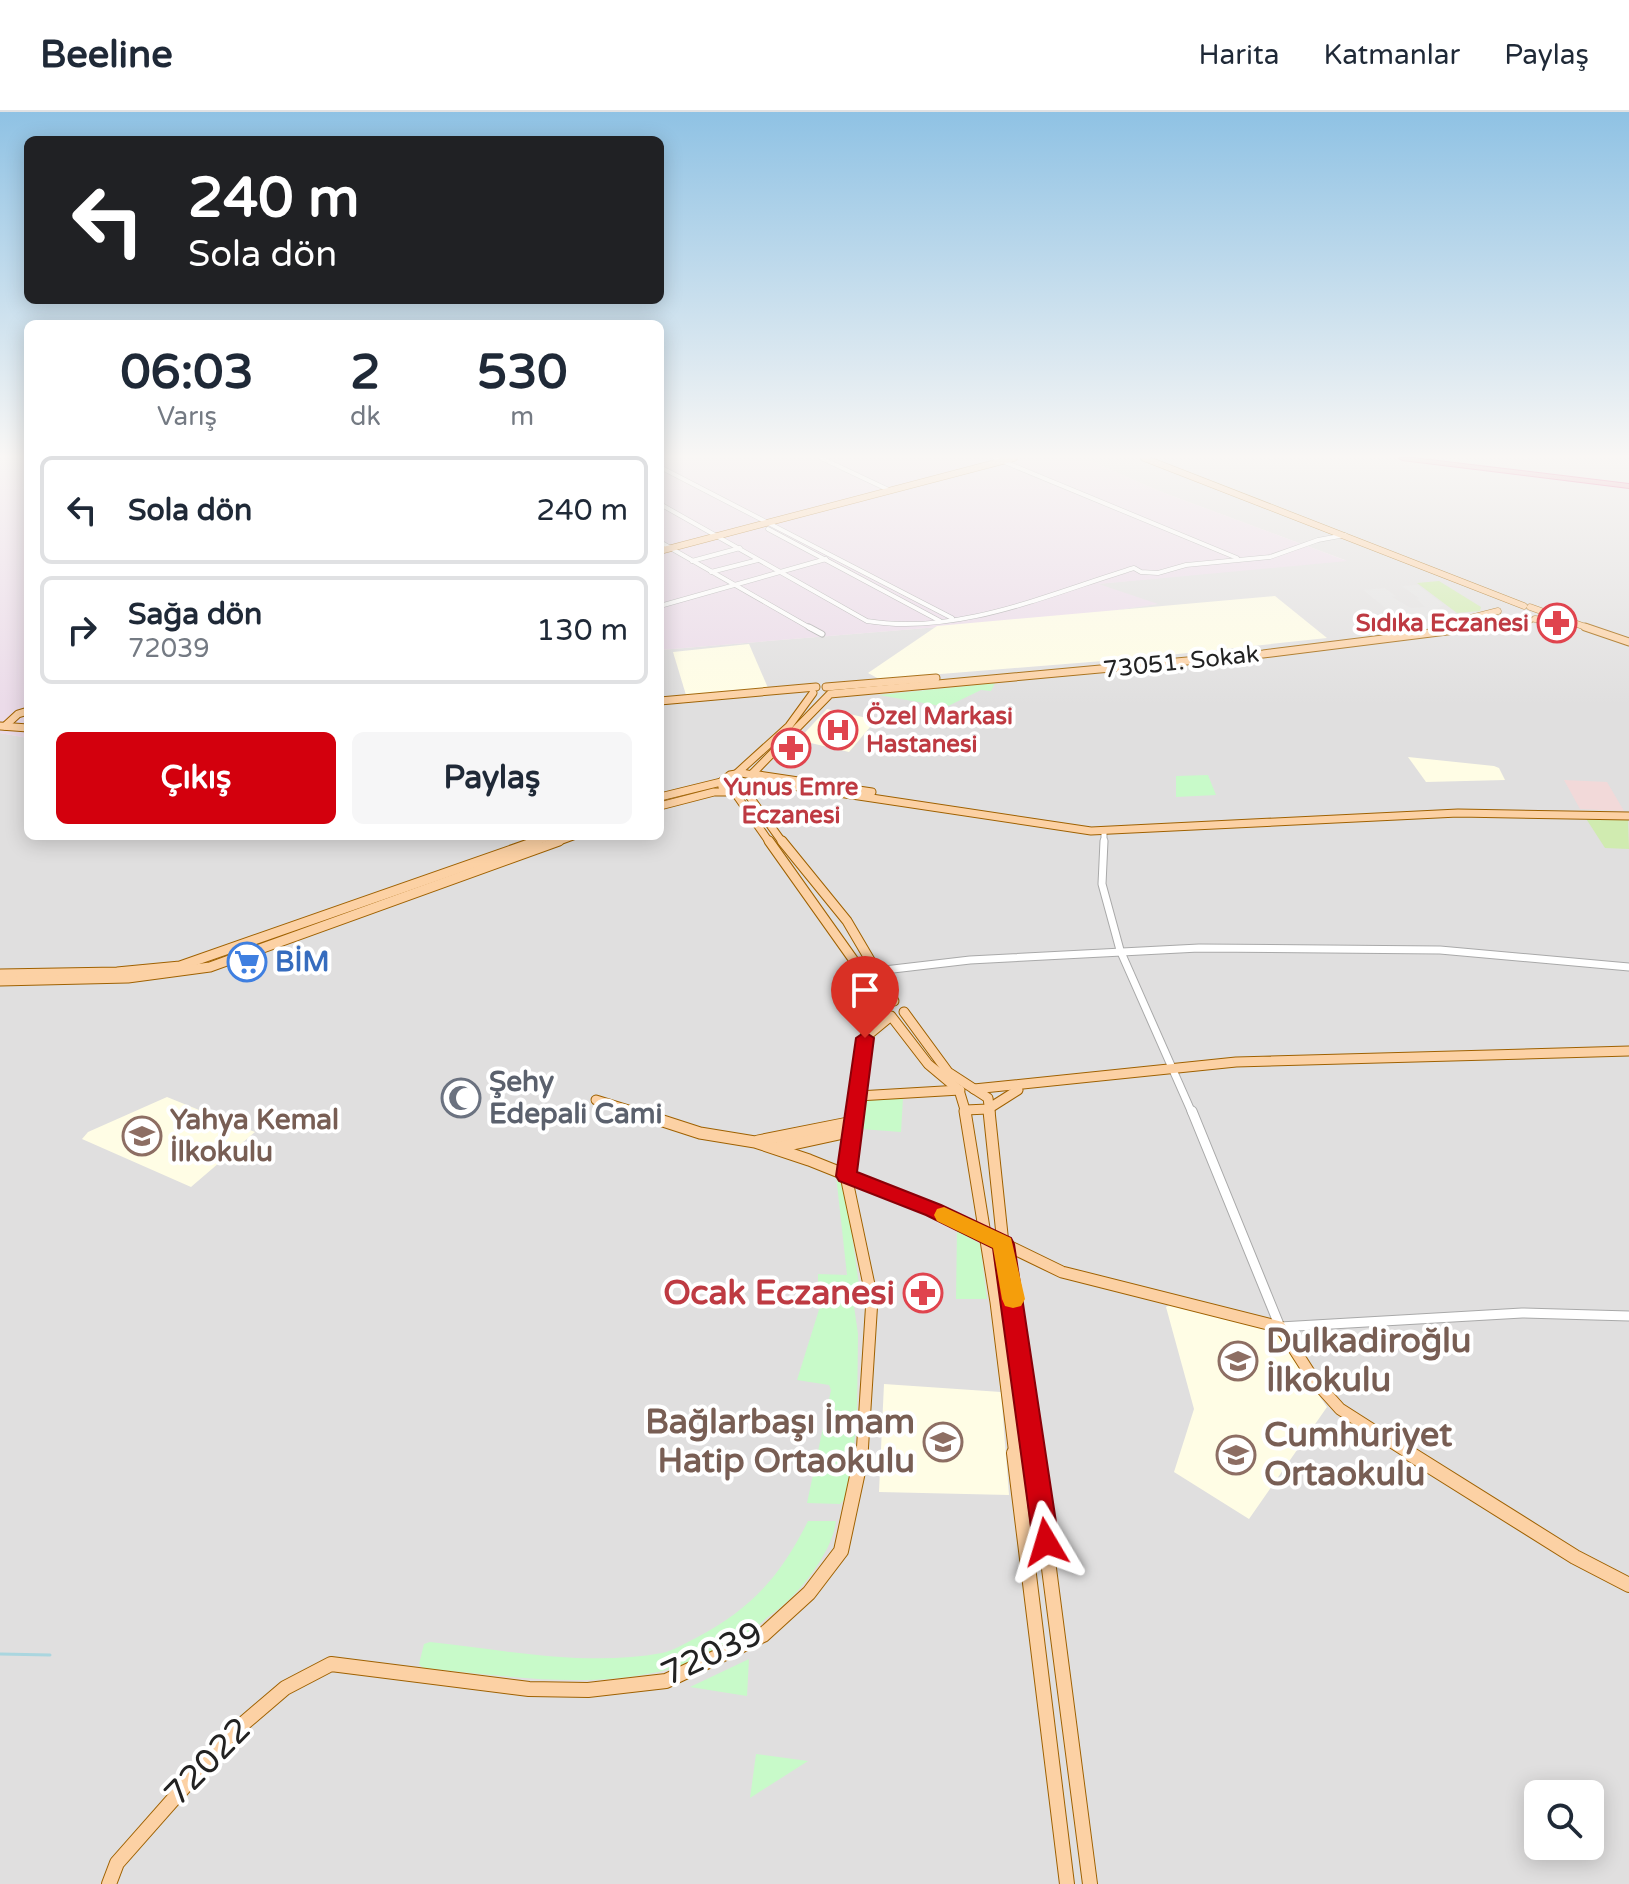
<!DOCTYPE html>
<html lang="tr">
<meta charset="utf-8">
<style>
body{margin:0;font-family:"Varela Round",sans-serif;background:#f6f6f7;color:#1f2937;height:100vh;display:flex;flex-direction:column;font-size:30px;white-space:nowrap}
*{box-sizing:border-box;margin:0}
p{font-size:26px;color:#747a83}
.icon{flex:none;width:44px;height:44px;fill:none;stroke:currentColor;stroke-width:2;stroke-linecap:round;stroke-linejoin:round}
.map{position:relative;flex:1;overflow:hidden}
.details{position:absolute;left:24px;top:208px;width:640px;height:520px;display:flex;flex-direction:column;background:#fff;border-radius:12px;box-shadow:0 4px 20px #0003}
.details>*{flex:none}
.hud{position:absolute;left:24px;top:24px;width:640px;height:168px;border-radius:12px;box-shadow:0 4px 20px #0003;background:#202124;color:#fff;overflow:hidden}
.tools{position:absolute;left:1524px;top:1668px;display:grid;gap:16px}
.tools a{display:grid;place-items:center;width:80px;height:80px;border-radius:12px;background:#fff;box-shadow:0 4px 20px #0003;font-size:40px}
.pin{position:absolute;display:grid;place-items:center;width:68px;height:68px;color:#fff;margin:-82px -34px;border-radius:50% 50% 50% 0;rotate:-45deg;box-shadow:0 0 8px #0007}
.pin .icon{rotate:45deg}
.me{position:absolute;width:88px;margin:-44px;rotate:353deg;stroke-linejoin:round;filter:drop-shadow(0 0 6px #0008)}
.turn{display:flex;align-items:center;gap:28px;height:168px;padding:0 32px;font-size:36px}
.turn .icon{width:104px;height:104px;stroke-width:2.5}
.turn b{display:block;font-size:56px;line-height:68px}
.eta{display:flex;justify-content:space-evenly;align-items:center;height:136px;text-align:center}
.eta b{font-size:48px;font-weight:800;line-height:56px}
.cta{display:flex;gap:16px;margin-top:auto;padding:16px 32px}
.cta a{flex:1;height:92px;border-radius:12px;background:#d3000d;color:#fff;font-size:32px;font-weight:800;line-height:92px;text-align:center}
.cta a+a{background:#f6f6f7;color:#1f2937}
ul{padding:0;list-style:none}
li{display:flex;align-items:center;gap:24px;height:108px;margin:0 16px 12px;padding:0 16px;border:4px solid #e0e1e3;border-radius:12px}
li div{flex:1}
li b{display:block;font-size:30px}
li em{font-style:normal}
header{display:flex;align-items:center;gap:48px;box-sizing:border-box;height:112px;padding:0 40px;background:#fff;border-bottom:2px solid #e0e1e3}
header strong{font-size:38px}
nav{display:flex;gap:44px;margin-inline-start:auto;font-size:28px}
.map>svg:first-child{display:block}
.residential{fill:#e0dfdf;fill-rule:evenodd}
.commercial{fill:#f2d9d9}
.industrial{fill:#ebdbe9}
.education{fill:#fffde5}
.grass{fill:#d0ebb0}
.park{fill:#c8fac9}
.parking{fill:#e2e2e2}
.lines{fill:none;stroke-linecap:round;stroke-linejoin:round}
.stream{stroke:#aad6df;stroke-width:3}
.minor-far3-casing{stroke:#a9a9a9;stroke-width:5}
.minor-far2-casing{stroke:#a9a9a9;stroke-width:7}
.minor-far1-casing{stroke:#a9a9a9;stroke-width:9}
.minor-casing{stroke:#a9a9a9;stroke-width:11}
.major-far4-casing{stroke:#9f6100;stroke-width:7}
.major-far3-casing{stroke:#9f6100;stroke-width:9}
.major-far2-casing{stroke:#9f6100;stroke-width:11}
.major-far1-casing{stroke:#9f6100;stroke-width:13}
.major-casing{stroke:#9f6100;stroke-width:16}
.highway-casing{stroke:#dc2a71;stroke-width:2}
.minor-far3{stroke:#fff;stroke-width:4}
.minor-far2{stroke:#fff;stroke-width:5}
.minor-far1{stroke:#fff;stroke-width:7}
.minor{stroke:#fff;stroke-width:9}
.major-far4{stroke:#fcd1a4;stroke-width:6}
.major-far3{stroke:#fcd1a4;stroke-width:7}
.major-far2{stroke:#fcd1a4;stroke-width:9}
.major-far1{stroke:#fcd1a4;stroke-width:11}
.major{stroke:#fcd1a4;stroke-width:14}
.highway{fill:#e892a7;fill-rule:evenodd}
.route{fill:#d3000d;stroke:#890008;stroke-width:2}
.slow{fill:#f59e0b}
.labels{text-anchor:middle;dominant-baseline:central;stroke-width:8;stroke-linejoin:round;paint-order:stroke}
.far-health-label{font-size:24px;font-weight:bold;fill:#be3a42;stroke:#fff;text-anchor:end}
.far-street-label{font-size:24px;fill:#222;stroke:#fff}
.shop-label{font-size:28px;font-weight:bold;fill:#366cbe;stroke:#fff;text-anchor:start}
.worship-label{font-size:28px;font-weight:bold;fill:#5b616d;stroke:#fff;text-anchor:start}
.education-label{font-size:28px;font-weight:bold;fill:#785e54;stroke:#fff;text-anchor:start}
.near-health-label{font-size:34px;font-weight:bold;fill:#be3a42;stroke:#fff;text-anchor:end}
.near-education-label{font-size:34px;font-weight:bold;fill:#785e54;stroke:#fff;text-anchor:start}
.near-street-label{font-size:34px;fill:#222;stroke:#fff}
</style>
<header>
<strong>Beeline</strong>
<nav><a>Harita</a><a>Katmanlar</a><a>Paylaş</a></nav>
</header>
<div class="map">
<svg width="1629" height="1772" viewBox="0 0 1629 1772">
<rect width="100%" height="100%" fill="#f2eee9"/>
<!-- residential -->
<path class="residential" d="M1084 346H1437L1458 349 1456 346H1629V1772H0V621L28 626V724H660V538L1083 503 1156 492 1096 472 1345 448 1159 379ZM1538 1682H1590V1734H1538Z"/>
<!-- commercial -->
<polygon class="commercial" points="1564,668 1607,670 1624,699 1580,697"/>
<!-- industrial -->
<g class="industrial">
<polygon points="0,346 28,346 28,626 0,621"/>
<polygon points="660,346 1084,346 1159,379 1347,449 1099,472 1158,492 1083,503 660,538"/>
</g>
<!-- education -->
<g class="education">
<polygon points="1275,484 1327,526 1140,546 879,567 868,561 937,514"/>
<polygon points="749,532 768,576 686,583 673,540"/>
<polygon points="827,597 876,608 849,640 798,628"/>
<polygon points="1408,645 1494,654 1499,656 1505,668 1426,670"/>
<polygon points="167,985 219,1006 255,1020 191,1075 82,1027 88,1020"/>
<polygon points="1173,1191 1272,1216 1327,1295 1249,1407 1174,1360 1194,1297 1166,1195"/>
<polygon points="884,1272 1001,1280 1009,1383 879,1380"/>
</g>
<!-- grass -->
<g class="grass">
<polygon points="1439,469 1481,495 1480,499 1457,501 1417,471"/>
<polygon points="1585,705 1628,707 1629,737 1605,736"/>
</g>
<!-- park -->
<g class="park">
<polygon points="995,571 991,579 981,578 946,595 879,583"/>
<polygon points="1208,663 1216,683 1176,685 1176,664"/>
<polygon points="903,986 901,1020 861,1017 865,987"/>
<polygon points="836,1063 844,1067 860,1180 818,1177 818,1162 847,1163"/>
<polygon points="957,1116 980,1132 987,1187 956,1187"/>
<polygon points="822,1188 854,1194 858,1222 857,1308 848,1384 840,1392 807,1391 831,1278 829,1273 797,1268"/>
<path d="M808 1409H836C833 1439 800 1481 777 1498 761 1510 745 1526 728 1535 632 1585 526 1566 423 1556L419 1552 424 1532 430 1530C505 1538 587 1555 662 1541 673 1539 685 1531 696 1526 751 1497 780 1465 808 1409Z"/>
<polygon points="749,1547 747,1584 690,1575"/>
<polygon points="756,1642 808,1649 750,1686"/>
</g>
<!-- parking -->
<polygon class="parking" points="1418,473 1444,493 1433,499 1438,503 1399,507 1363,478 1385,476 1396,484 1392,485 1411,496 1425,495 1416,487 1419,486 1401,474"/>
<g class="lines">
<!-- stream -->
<polyline class="stream" points="0,1542 50,1543"/>
<!-- minor-far3 casing -->
<g class="minor-far3-casing">
<g id="minor-far3">
<polyline points="821,346 891,379"/>
<polyline points="995,346 1237,446"/>
<polyline points="660,355 952,506"/>
<path d="M660 392 867 509C957 524 1049 482 1134 456L1141 460 1158 461 1186 453 1270 445 1318 428 1345 423"/>
<polyline points="768,417 940,509"/>
<polyline points="660,430 812,517"/>
<polyline points="692,449 740,436"/>
<polyline points="711,460 758,448"/>
<polyline points="660,494 826,447"/>
</g>
</g>
<!-- minor-far2 casing -->
<g class="minor-far2-casing">
<g id="minor-far2">
<polyline points="809,515 822,522"/>
<polyline points="1104,731 1104,718"/>
</g>
</g>
<!-- minor-far1 casing -->
<g class="minor-far1-casing">
<g id="minor-far1">
<polyline points="1104,729 1102,772 1120,838 1192,1001"/>
<polyline points="876,859 970,848 1199,836 1440,838 1629,855"/>
</g>
</g>
<!-- minor casing -->
<g class="minor-casing">
<polyline id="minor" points="1192,999 1280,1215 1522,1201 1629,1204"/>
</g>
<!-- major-far4 casing -->
<g class="major-far4-casing">
<g id="major-far4">
<polyline points="1144,346 1524,494"/>
<polyline points="660,439 1014,346"/>
<polyline points="1530,495 1591,517"/>
<polyline points="1535,507 1560,509"/>
<polyline points="1447,512 1498,499"/>
<polyline points="1463,517 1530,508"/>
</g>
</g>
<!-- major-far3 casing -->
<g class="major-far3-casing">
<g id="major-far3">
<polyline points="1585,515 1629,530"/>
<polyline points="826,575 936,566"/>
<polyline points="660,589 816,575"/>
<polyline points="0,614 28,616"/>
<polyline points="5,614 18,602 28,599"/>
<polygon points="742,661 757,664 761,673 743,682 722,675 721,670 730,663"/>
<polyline points="736,662 789,614 813,581"/>
<polyline points="752,662 830,582 1263,542 1479,515"/>
<polyline points="752,662 872,680"/>
<polyline points="759,676 792,674 1091,719 1458,701 1629,704"/>
<polyline points="735,681 770,731"/>
<polyline points="747,681 783,731"/>
<polyline points="660,685 721,670"/>
<polyline points="660,694 714,680 729,680"/>
<polyline points="532,731 551,724"/>
<polyline points="554,731 573,724"/>
</g>
</g>
<!-- major-far2 casing -->
<g class="major-far2-casing">
<g id="major-far2">
<polyline points="769,729 884,891"/>
<polyline points="782,729 847,809 894,889"/>
<polyline points="0,862 117,860 180,854 537,729"/>
<polyline points="0,869 128,866 210,855 559,729"/>
<polyline points="904,900 948,960 988,986 990,1001"/>
<polyline points="868,923 891,904 928,952 959,978 966,1001"/>
<polyline points="974,977 1236,950 1629,939"/>
<polyline points="858,984 960,978"/>
<polyline points="596,988 638,1001"/>
<polyline points="965,998 988,997 1018,978"/>
<path d="M856 1001C861 966 855 924 881 896"/>
</g>
</g>
<!-- major-far1 casing -->
<g class="major-far1-casing">
<g id="major-far1">
<polyline points="632,999 700,1021 755,1030 809,1048 934,1098 1062,1160 1280,1215 1314,1268 1340,1297 1412,1343"/>
<polyline points="856,999 846,1064 872,1187 862,1343"/>
<polyline points="965,999 996,1190 1015,1343"/>
<polyline points="989,999 1003,1132 1035,1343"/>
<polyline points="758,1029 853,1010"/>
<polyline points="775,1036 853,1019"/>
</g>
</g>
<!-- major casing -->
<g class="major-casing">
<g id="major">
<polyline points="1014,1341 1067,1772"/>
<polyline points="1034,1341 1090,1772"/>
<polyline points="1409,1341 1575,1445 1629,1473"/>
<polyline points="109,1772 117,1751 230,1623 285,1576 331,1552 529,1577 588,1578 666,1569 763,1523 809,1481 841,1439 862,1341"/>
</g>
</g>
<!-- highway casing -->
<g class="highway-casing">
<polygon id="highway" points="1399,346 1413,346 1629,372 1629,376 1402,348"/>
</g>
<!-- minor-far3 -->
<use href="#minor-far3" class="minor-far3"/>
<!-- minor-far2 -->
<use href="#minor-far2" class="minor-far2"/>
<!-- minor-far1 -->
<use href="#minor-far1" class="minor-far1"/>
<!-- minor -->
<use href="#minor" class="minor"/>
<!-- major-far4 -->
<use href="#major-far4" class="major-far4"/>
<!-- major-far3 -->
<use href="#major-far3" class="major-far3"/>
<!-- major-far2 -->
<use href="#major-far2" class="major-far2"/>
<!-- major-far1 -->
<use href="#major-far1" class="major-far1"/>
<!-- major -->
<use href="#major" class="major"/>
<!-- highway -->
<use href="#highway" class="highway"/>
</g>
<!-- sky -->
<linearGradient id="sky" x2="0" y2="1"><stop stop-color="#8fc2e4"/><stop offset="0.58" stop-color="#f9f7f5"/><stop offset="1" stop-color="#f9f7f5" stop-opacity="0"/></linearGradient>
<rect width="1629" height="594" fill="url(#sky)"/>
<!-- route -->
<polygon class="route" points="865,920 874,926 857,1060 941,1093 1011,1126 1014,1132 1059,1430 1055,1438 1046,1441 1037,1438 1033,1430 993,1136 926,1103 839,1069 836,1064 856,926"/>
<!-- slow -->
<polygon class="slow" points="944,1095 1011,1126 1025,1187 1021,1194 1013,1196 1005,1194 1002,1187 993,1136 937,1109 934,1103 937,1097"/>
<!-- icons -->
<defs>
<g id="pharmacy-ring" transform="scale(2)"><circle r="9.5" fill="#fff" stroke="#e0444e" stroke-width="1.5"/><path d="M-2-6h4v4h4v4h-4v4h-4v-4h-4v-4h4Z" fill="#e0444e"/></g>
<g id="hospital-ring" transform="scale(2)"><circle r="9.5" fill="#fff" stroke="#e0444e" stroke-width="1.5"/><path d="M-5-5h3v3.5h4V-5h3V5h-3V1.5h-4V5h-3Z" fill="#e0444e"/></g>
<g id="supermarket-ring" transform="scale(2)"><circle r="9.5" fill="#fff" stroke="#3f7fe0" stroke-width="1.5"/><path d="M-6-5.5h2.5l.6 2H6L4.5 2H-2.5L-4.4-4H-6ZM-1.5 3.2a1.3 1.3 0 1 0 .1 0ZM3 3.2a1.3 1.3 0 1 0 .1 0Z" fill="#3f7fe0"/></g>
<g id="mosque-ring" transform="scale(2)"><circle r="9.5" fill="#fff" stroke="#6b7280" stroke-width="1.5"/><path d="M3.5-4.9A6 6 0 1 0 3.5 4.9A5 5 0 1 1 3.5-4.9Z" fill="#6b7280"/></g>
<g id="school-ring" transform="scale(2)"><circle r="9.5" fill="#fff" stroke="#8d6e63" stroke-width="1.5"/><path d="M0-5L7-2L0 1L-7-2ZM-4 1L0 2.5L4 1V4Q0 6-4 4Z" fill="#8d6e63"/></g>
</defs>
<g fill-rule="evenodd">
<use href="#pharmacy-ring" x="1557" y="511"/>
<use href="#hospital-ring" x="838" y="618"/>
<use href="#pharmacy-ring" x="791" y="636"/>
<use href="#supermarket-ring" x="247" y="850"/>
<use href="#mosque-ring" x="461" y="986"/>
<use href="#school-ring" x="142" y="1024"/>
<use href="#pharmacy-ring" x="923" y="1181"/>
<use href="#school-ring" x="1238" y="1249"/>
<use href="#school-ring" x="943" y="1330"/>
<use href="#school-ring" x="1236" y="1343"/>
</g>
<g class="labels">
<!-- far-health labels -->
<g class="far-health-label">
<text x="1529" y="511">Sıdıka Eczanesi</text>
<text x="866" y="604" text-anchor="start">Özel Markasi<tspan x="866" dy="28">Hastanesi</tspan></text>
<text x="791" y="675" text-anchor="middle">Yunus Emre<tspan x="791" dy="28">Eczanesi</tspan></text>
</g>
<!-- far-street labels -->
<g class="far-street-label">
<text transform="translate(1181 550) rotate(-6)">73051. Sokak</text>
</g>
<!-- shop labels -->
<g class="shop-label">
<text x="275" y="850">BİM</text>
</g>
<!-- worship labels -->
<g class="worship-label">
<text x="489" y="970">Şehy<tspan x="489" dy="32">Edepali Cami</tspan></text>
</g>
<!-- education labels -->
<g class="education-label">
<text x="170" y="1008">Yahya Kemal<tspan x="170" dy="32">İlkokulu</tspan></text>
</g>
<!-- near-health labels -->
<g class="near-health-label">
<text x="895" y="1181">Ocak Eczanesi</text>
</g>
<!-- near-education labels -->
<g class="near-education-label">
<text x="1266" y="1229">Dulkadiroğlu<tspan x="1266" dy="39">İlkokulu</tspan></text>
<text x="915" y="1310" text-anchor="end">Bağlarbaşı İmam<tspan x="915" dy="39">Hatip Ortaokulu</tspan></text>
<text x="1264" y="1323">Cumhuriyet<tspan x="1264" dy="39">Ortaokulu</tspan></text>
</g>
<!-- near-street labels -->
<g class="near-street-label">
<text transform="translate(712 1542) rotate(-25)">72039</text>
<text transform="translate(208 1650) rotate(-46)">72022</text>
</g>
</g>
</svg>
<div class="tools">
<a><svg class="icon" aria-label="search" viewBox="0 0 24 24"><circle cx="10" cy="10" r="6"/><path d="M15 15l6 6"/></svg></a>
</div>
<div class="pin" style="left:865px;top:926px;background:#d93025"><svg class="icon" aria-label="arrive" viewBox="0 0 24 24"><path d="M6 21V4h12l-3 4 3 4H6"/></svg></div>
<svg class="me" style="left:1046px;top:1430px" viewBox="-20 -20 40 40"><path d="M0-17L14 15 0 8-14 15z" fill="#d3000d" stroke="#fff" stroke-width="4"/></svg>
<div class="hud">
<div class="turn"><svg class="icon" aria-label="left" viewBox="0 0 24 24"><path d="M17 20v-9H6M10 6l-5 5 5 5"/></svg><div><b>240 m</b>Sola dön</div></div>
</div>
<section class="details">
<div class="eta">
<div><b>06:03</b><p>Varış</p></div>
<div><b>2</b><p>dk</p></div>
<div><b>530</b><p>m</p></div>
</div>
<ul>
<li><svg class="icon" aria-label="left" viewBox="0 0 24 24"><path d="M17 20v-9H6M10 6l-5 5 5 5"/></svg><div><b>Sola dön</b></div><em>240 m</em></li>
<li><svg class="icon" aria-label="right" viewBox="0 0 24 24"><path d="M7 20v-9h11M14 6l5 5-5 5"/></svg><div><b>Sağa dön</b><p>72039</p></div><em>130 m</em></li>
</ul>
<div class="cta"><a>Çıkış</a><a>Paylaş</a></div>
</section>
</div>
